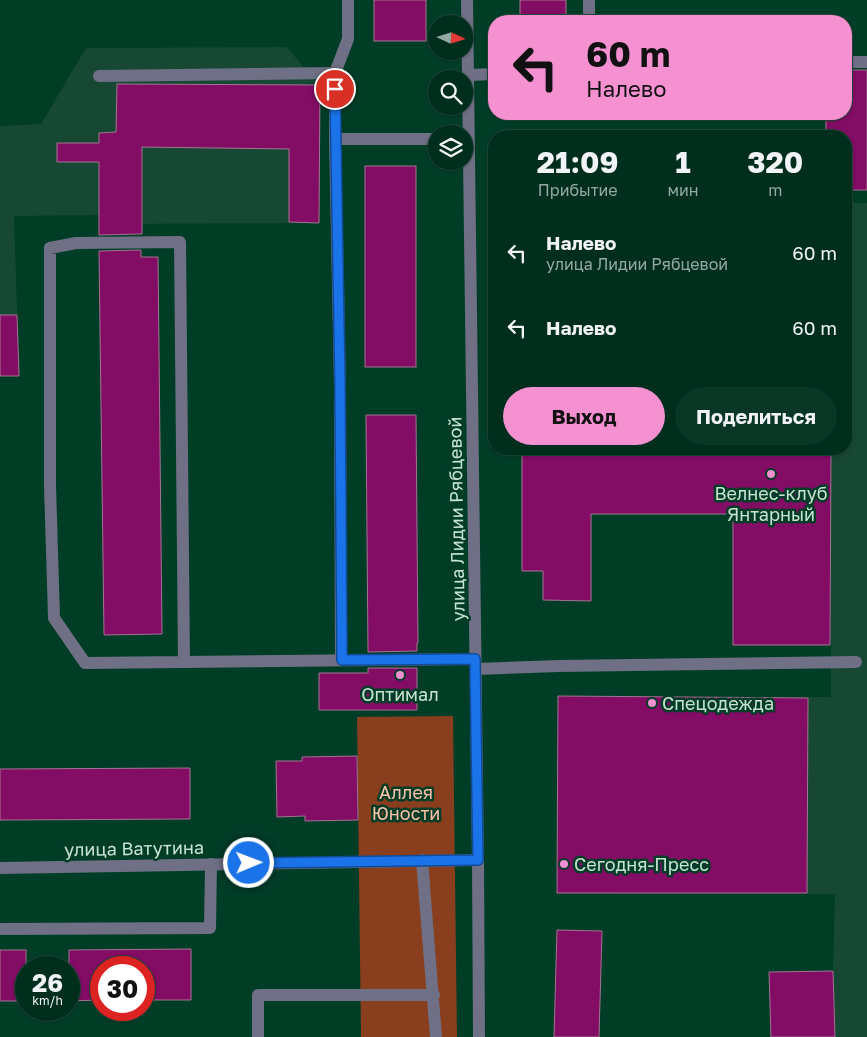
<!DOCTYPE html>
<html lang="ru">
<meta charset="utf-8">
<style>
body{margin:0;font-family:"Golos Text",sans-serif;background:#0a3626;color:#f1f3f6;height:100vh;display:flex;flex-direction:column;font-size:19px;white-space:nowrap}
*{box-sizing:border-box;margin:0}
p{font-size:16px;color:#95a8a4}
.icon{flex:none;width:28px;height:28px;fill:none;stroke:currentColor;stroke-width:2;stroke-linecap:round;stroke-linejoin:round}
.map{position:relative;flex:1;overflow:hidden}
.drawer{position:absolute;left:488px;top:130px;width:364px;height:325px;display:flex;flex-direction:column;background:#002e1d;border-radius:20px;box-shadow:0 1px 4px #0004,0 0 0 1px #224a3b}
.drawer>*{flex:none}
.top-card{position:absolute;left:488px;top:15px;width:364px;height:105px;border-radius:20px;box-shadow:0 1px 4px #0004,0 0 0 1px #224a3b;background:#f590d1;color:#111;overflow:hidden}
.needle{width:32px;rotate:94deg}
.tools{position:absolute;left:428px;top:15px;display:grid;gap:10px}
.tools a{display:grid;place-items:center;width:45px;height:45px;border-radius:50%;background:#002e1d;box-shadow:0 1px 4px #0004,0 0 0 1px #224a3b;font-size:25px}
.speed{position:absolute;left:15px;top:956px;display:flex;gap:10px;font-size:25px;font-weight:700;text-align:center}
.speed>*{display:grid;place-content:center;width:65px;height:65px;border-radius:50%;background:#002e1d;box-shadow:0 1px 4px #0004,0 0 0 1px #224a3b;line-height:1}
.speed small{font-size:12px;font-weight:400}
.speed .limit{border:8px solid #d22;background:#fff;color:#111}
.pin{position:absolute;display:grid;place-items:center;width:42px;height:42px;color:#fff;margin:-21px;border:2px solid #fff;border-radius:50%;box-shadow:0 1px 5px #0007}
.me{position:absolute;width:55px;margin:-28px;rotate:89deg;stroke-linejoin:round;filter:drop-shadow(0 0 4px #0008)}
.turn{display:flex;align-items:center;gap:18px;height:105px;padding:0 15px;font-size:22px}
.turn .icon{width:65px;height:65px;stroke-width:2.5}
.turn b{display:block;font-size:35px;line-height:42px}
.eta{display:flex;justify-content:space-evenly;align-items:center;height:85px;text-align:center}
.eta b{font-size:30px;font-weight:700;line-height:35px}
.cta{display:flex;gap:10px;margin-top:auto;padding:10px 15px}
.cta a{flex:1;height:58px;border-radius:30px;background:#f590d1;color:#111;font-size:20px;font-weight:700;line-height:58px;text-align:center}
.cta a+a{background:#0a3626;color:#f1f3f6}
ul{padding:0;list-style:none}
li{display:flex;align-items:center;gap:15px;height:75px;padding:0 15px}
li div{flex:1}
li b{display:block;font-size:19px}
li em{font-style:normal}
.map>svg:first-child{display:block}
.built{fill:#174833}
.green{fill:#893e1e}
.building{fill:#830c65;stroke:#a47592}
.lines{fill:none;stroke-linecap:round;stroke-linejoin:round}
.minor{stroke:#6f7085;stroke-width:12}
.route-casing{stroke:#114b97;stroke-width:12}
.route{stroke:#1a73e8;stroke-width:9}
.poi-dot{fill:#f590d1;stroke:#003d27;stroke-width:2}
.labels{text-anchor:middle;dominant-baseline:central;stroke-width:5;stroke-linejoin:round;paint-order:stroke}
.poi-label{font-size:18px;fill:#c8e3d4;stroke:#003d27}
.street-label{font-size:18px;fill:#c8e3d4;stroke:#003d27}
.park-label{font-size:18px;fill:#ffc0a8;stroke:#003d27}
</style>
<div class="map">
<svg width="867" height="1037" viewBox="0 0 867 1037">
<rect width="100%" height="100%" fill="#003d27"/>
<!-- built -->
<g class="built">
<polygon points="286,47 320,85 319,223 99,224 98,215 14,216 19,376 0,376 0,126 41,124 86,48"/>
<polygon points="845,203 867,203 867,1037 835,1037 833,971 835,894 593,893 594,697 831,697 831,449 845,449"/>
</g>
<!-- green -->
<polygon class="green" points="453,716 457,1037 361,1037 357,717"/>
<!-- building -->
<g class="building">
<rect x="374" y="0" width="52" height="41"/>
<rect x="520" y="0" width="46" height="21"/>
<polygon points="845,70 867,70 867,190 845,190 845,136 826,136 826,114 845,114"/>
<polygon points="117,84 320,85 319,223 289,222 289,149 142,147 142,234 99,235 99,162 57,162 57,143 99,143 99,133 116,132"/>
<rect x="365" y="166" width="51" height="201"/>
<polygon points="141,250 141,257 158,257 162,634 104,635 99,251"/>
<polygon points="0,315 17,315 19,376 0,376"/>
<polygon points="366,415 416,415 418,643 417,643 417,651 368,652"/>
<polygon points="522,449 831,449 830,645 733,645 733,514 591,514 591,601 543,600 543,571 522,571"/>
<polygon points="368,668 417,668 417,710 319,710 319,673 368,673"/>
<polygon points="558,696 808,698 807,893 557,893"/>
<polygon points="357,756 358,820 305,821 305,816 277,817 276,761 302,761 302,757"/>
<polygon points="190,768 190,819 0,820 0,769"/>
<polygon points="557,930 602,931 599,1037 554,1037"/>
<polygon points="191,949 191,1000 144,1000 144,968 101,968 101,1000 69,1001 69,950"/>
<rect x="0" y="950" width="26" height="51"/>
<polygon points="833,971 835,1037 771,1037 769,972"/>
</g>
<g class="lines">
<!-- minor -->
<g class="minor">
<polyline points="467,0 478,860 479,1037"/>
<polyline points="589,21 589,0"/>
<polyline points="845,62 867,62"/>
<polyline points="335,73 348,39 348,0"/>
<polyline points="469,75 494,74"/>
<polyline points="99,76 335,73 335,139 436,139"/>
<polyline points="335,139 340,386 341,660"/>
<path d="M184 662 180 242 76 243 50 248V485L54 618 85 663C215 662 345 660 475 659"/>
<polyline points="476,669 558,666 856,662"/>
<polyline points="422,860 436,1037"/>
<polyline points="0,868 478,860"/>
<polyline points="0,929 210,928 211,864"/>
<polyline points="258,1037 258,995 434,995"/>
</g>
</g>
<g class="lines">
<!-- route casing -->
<g class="route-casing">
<polyline id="route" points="249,863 478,860 475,659 342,660 340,386 335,89"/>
</g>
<!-- route -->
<use href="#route" class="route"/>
</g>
<!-- markers -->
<g class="poi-dot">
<circle cx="771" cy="474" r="5"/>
<circle cx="400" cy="675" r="5"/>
<circle cx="652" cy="703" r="5"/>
<circle cx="564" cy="864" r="5"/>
</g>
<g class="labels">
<!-- poi labels -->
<g class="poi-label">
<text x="771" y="493">Велнес-клуб<tspan x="771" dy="21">Янтарный</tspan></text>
<text x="400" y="694">Оптимал</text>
<text x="662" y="703" text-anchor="start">Спецодежда</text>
<text x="574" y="864" text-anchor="start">Сегодня-Пресс</text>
</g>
<!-- street labels -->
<g class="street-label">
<text transform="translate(456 519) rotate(-91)">улица Лидии Рябцевой</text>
<text transform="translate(134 848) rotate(-1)">улица Ватутина</text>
</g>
<!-- park labels -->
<g class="park-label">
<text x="406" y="792">Аллея<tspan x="406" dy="21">Юности</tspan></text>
</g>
</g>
</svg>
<div class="tools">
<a><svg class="needle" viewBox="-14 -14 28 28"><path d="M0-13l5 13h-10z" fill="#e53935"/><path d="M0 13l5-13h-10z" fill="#95a8a4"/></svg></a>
<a><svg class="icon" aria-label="search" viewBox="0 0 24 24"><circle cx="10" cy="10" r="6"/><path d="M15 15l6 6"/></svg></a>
<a><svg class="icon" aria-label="layers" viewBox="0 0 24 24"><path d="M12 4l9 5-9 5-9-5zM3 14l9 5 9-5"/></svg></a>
</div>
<div class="speed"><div>26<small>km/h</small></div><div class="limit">30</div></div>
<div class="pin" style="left:335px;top:89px;background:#d93025"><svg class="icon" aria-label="arrive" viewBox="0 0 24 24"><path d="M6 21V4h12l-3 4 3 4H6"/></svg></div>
<svg class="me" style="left:249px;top:863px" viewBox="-20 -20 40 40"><circle r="17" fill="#1a73e8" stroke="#fff" stroke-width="3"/><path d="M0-11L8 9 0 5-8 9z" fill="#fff"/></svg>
<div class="top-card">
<div class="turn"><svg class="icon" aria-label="left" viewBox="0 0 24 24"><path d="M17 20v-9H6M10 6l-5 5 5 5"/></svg><div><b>60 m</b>Налево</div></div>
</div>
<section class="drawer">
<div class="eta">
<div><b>21:09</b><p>Прибытие</p></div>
<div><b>1</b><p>мин</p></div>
<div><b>320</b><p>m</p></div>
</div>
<ul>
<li><svg class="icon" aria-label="left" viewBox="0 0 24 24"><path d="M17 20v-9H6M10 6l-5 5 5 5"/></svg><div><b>Налево</b><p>улица Лидии Рябцевой</p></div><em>60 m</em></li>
<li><svg class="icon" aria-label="left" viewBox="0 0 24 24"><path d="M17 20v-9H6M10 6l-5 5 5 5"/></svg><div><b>Налево</b></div><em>60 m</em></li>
</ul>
<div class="cta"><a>Выход</a><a>Поделиться</a></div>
</section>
</div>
